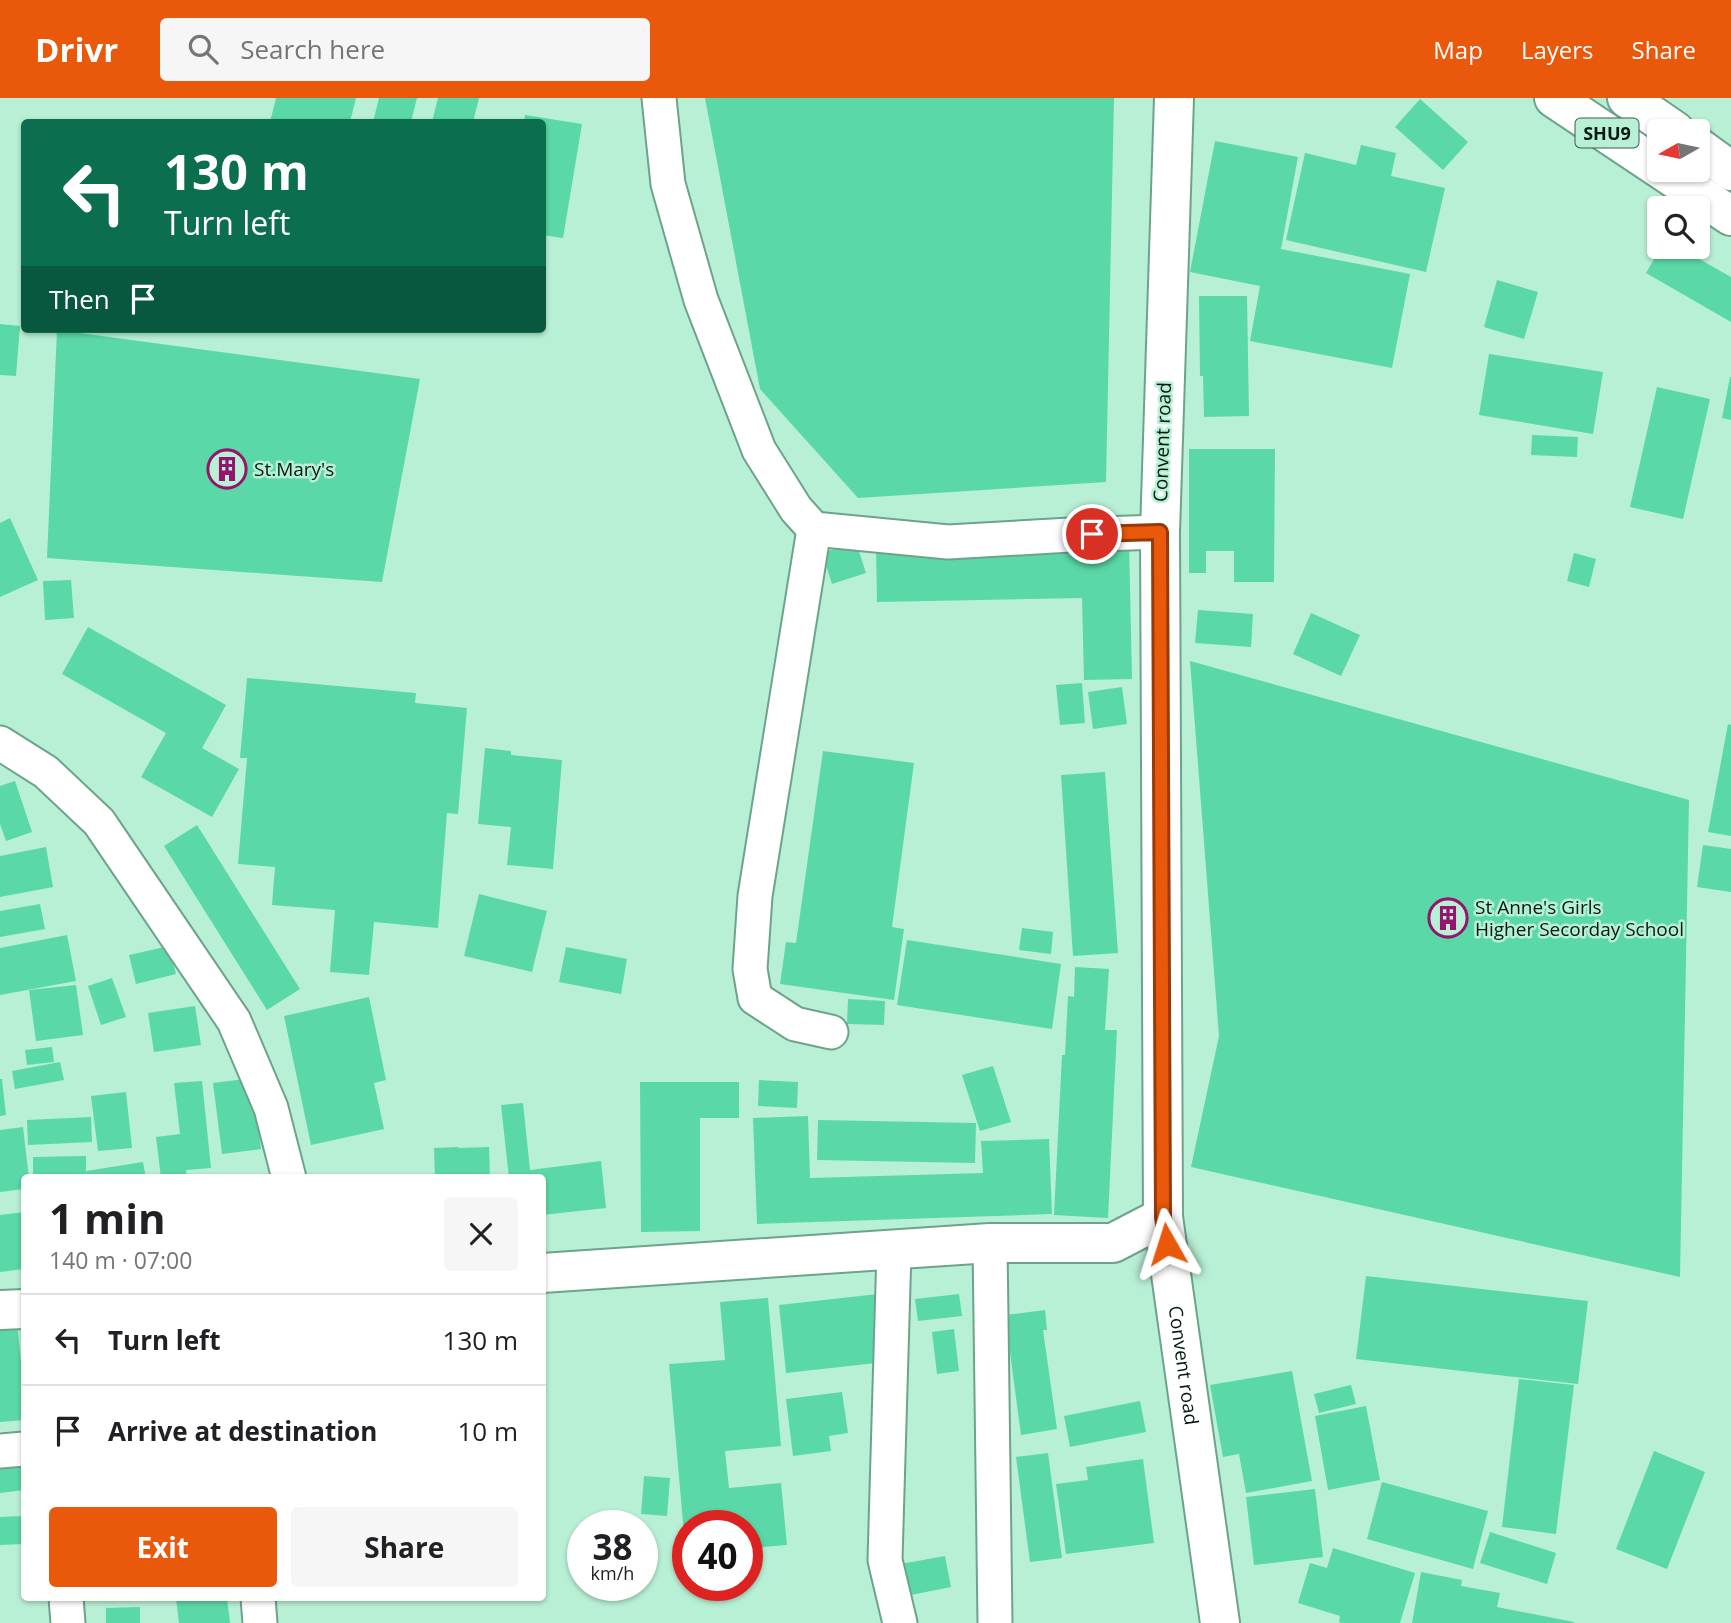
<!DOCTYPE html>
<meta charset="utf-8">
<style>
body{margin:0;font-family:"Open Sans",sans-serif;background:#f6f6f6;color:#202124;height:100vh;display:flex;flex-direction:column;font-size:26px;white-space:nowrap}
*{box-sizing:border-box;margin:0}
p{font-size:23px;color:#757577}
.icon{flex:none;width:38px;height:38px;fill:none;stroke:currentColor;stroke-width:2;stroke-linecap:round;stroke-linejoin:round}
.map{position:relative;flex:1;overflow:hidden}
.details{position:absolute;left:21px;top:1076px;width:525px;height:427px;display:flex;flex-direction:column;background:#fff;border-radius:7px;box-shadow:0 2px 5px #0004}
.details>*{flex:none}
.guide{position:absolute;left:21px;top:21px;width:525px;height:214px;border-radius:7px;box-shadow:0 2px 5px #0004;background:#0b6e4f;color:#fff;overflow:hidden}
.needle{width:46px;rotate:261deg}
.fabs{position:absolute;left:1647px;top:21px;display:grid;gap:14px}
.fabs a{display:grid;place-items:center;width:63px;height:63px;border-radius:7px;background:#fff;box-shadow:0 2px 5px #0004;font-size:35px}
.speed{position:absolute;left:567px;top:1412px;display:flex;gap:14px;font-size:35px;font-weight:700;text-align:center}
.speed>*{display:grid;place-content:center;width:91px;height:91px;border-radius:50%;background:#fff;box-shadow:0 2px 5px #0004;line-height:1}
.speed small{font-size:18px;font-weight:400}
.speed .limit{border:10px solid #d22;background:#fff;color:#111}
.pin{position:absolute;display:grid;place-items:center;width:60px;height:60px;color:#fff;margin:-30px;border:4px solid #fff;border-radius:50%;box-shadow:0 2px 7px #0007}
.me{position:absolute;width:77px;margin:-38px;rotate:354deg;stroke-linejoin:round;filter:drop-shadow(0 0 5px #0008)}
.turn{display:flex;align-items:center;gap:24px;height:147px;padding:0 28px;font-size:32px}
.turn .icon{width:91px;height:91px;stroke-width:2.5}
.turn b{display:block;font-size:49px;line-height:60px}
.then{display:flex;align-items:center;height:66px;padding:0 28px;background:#0003;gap:14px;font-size:26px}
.round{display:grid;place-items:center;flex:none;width:74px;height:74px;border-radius:7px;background:#f6f6f6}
.headline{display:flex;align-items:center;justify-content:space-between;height:119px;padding:0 28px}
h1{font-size:42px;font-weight:700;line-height:52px}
.primary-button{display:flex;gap:14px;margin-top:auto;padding:14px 28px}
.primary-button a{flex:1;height:80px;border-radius:7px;background:#ea580c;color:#fff;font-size:28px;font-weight:700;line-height:80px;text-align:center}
.primary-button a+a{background:#f6f6f6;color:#202124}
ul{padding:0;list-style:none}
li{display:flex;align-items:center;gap:21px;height:91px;padding:0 28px;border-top:2px solid #e0e0e0}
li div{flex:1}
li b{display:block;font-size:26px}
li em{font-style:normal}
header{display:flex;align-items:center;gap:42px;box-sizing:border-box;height:98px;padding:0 35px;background:#ea580c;color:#fff}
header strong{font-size:33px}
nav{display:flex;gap:38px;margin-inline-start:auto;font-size:24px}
.search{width:490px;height:63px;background:#f6f6f6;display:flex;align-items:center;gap:18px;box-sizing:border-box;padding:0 24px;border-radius:7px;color:#757577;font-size:26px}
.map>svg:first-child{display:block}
.building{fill:#5bd8a7}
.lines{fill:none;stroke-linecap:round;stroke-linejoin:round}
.minor-casing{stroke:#6ea38b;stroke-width:37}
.tertiary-casing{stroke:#6ea38b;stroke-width:42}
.primary-casing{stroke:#6ea38b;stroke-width:42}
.minor{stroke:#fff;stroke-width:33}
.tertiary{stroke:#fff;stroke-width:38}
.primary{stroke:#fff;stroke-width:38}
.route-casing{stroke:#983908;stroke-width:18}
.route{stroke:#ea580c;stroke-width:12}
.labels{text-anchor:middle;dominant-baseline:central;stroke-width:5;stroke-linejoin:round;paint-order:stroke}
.shield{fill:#b8f0d5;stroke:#3b5b4c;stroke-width:2}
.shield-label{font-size:18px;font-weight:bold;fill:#051b12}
.street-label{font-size:19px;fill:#051b12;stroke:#b8f0d5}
.poi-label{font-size:19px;fill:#051b12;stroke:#b8f0d5;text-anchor:start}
</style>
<header>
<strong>Drivr</strong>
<div class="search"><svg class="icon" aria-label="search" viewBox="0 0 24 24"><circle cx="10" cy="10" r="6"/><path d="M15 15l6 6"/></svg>Search here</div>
<nav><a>Map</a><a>Layers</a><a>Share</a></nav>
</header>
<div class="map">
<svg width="1731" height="1525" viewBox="0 0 1731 1525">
<rect width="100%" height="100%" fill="#b8f0d5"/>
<!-- building -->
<g class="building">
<polygon points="276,0 356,0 350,24 270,24"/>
<polygon points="379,0 417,0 411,24 373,24"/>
<polygon points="438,0 479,0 473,24 432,24"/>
<polygon points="705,0 1114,0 1106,384 858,400 760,291"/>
<polygon points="1420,1 1468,44 1443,72 1395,29"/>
<polygon points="525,17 582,26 563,140 542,137 542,24 524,24"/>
<polygon points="1215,43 1298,59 1281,151 1410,176 1392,270 1250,243 1260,188 1190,174"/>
<polygon points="1361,47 1396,55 1391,78 1445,90 1426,174 1286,142 1305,55 1356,67"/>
<polygon points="1661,149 1678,149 1731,179 1731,224 1646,175"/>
<polygon points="1497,182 1538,194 1524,241 1484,229"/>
<polygon points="1199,198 1247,198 1249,318 1204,319 1203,278 1200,278"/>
<polygon points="0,226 20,228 16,278 0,277"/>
<polygon points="57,232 420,281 382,484 47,460"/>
<polygon points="1489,256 1603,274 1593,336 1479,317"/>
<polygon points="1730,279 1731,279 1731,322 1722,320"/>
<polygon points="1657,289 1710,301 1683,421 1630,409"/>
<polygon points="1532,337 1578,339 1577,359 1531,357"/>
<polygon points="1189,351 1275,351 1274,484 1234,484 1234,453 1206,453 1206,475 1189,475"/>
<polygon points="10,420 38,482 0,499 0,425"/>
<polygon points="1129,442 1132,581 1084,582 1082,500 877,504 876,448"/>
<polygon points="856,444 866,475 832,486 822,455"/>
<polygon points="1574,455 1596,461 1589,489 1567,483"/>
<polygon points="71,482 74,520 45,522 43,483"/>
<polygon points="1198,512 1253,516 1251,549 1195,545"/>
<polygon points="1311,515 1360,537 1341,578 1293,556"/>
<polygon points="88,529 226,607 202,650 239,671 212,719 141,679 166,635 62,576"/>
<polygon points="1190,563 1689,702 1680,1179 1191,1069 1219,938"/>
<polygon points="247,580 416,595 415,605 467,610 458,716 447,715 438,830 374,824 369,877 330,874 335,812 272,807 275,769 238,766 247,660 240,660"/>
<polygon points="1082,585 1085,625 1060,627 1056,587"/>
<polygon points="1122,589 1127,626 1093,631 1088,594"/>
<polygon points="1728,626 1731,627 1731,738 1708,734"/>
<polygon points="485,650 511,653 511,657 562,662 553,771 507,767 511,729 478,726"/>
<polygon points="823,653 914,665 892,829 904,831 894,902 780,886 786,844 796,845"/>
<polygon points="1105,674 1118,855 1073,858 1061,677"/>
<polygon points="15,683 32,734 6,743 0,726 0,688"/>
<polygon points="197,727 300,891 267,912 164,748"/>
<polygon points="1703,747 1731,751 1731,794 1697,789"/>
<polygon points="46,749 53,789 0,799 0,758"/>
<polygon points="479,796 547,813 532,874 464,858"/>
<polygon points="40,806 45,831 0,839 0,813"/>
<polygon points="1022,830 1053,834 1051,856 1019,852"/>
<polygon points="67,837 76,883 0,897 0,850"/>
<polygon points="907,842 1061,866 1052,931 897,907"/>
<polygon points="169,848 176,876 136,886 129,857"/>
<polygon points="566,849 627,861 621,896 559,884"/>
<polygon points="1075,869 1109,871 1105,932 1117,932 1108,1120 1054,1117 1062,957 1065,957 1068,898 1074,899"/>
<polygon points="112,880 126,919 101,927 88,888"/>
<polygon points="76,887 83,937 36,943 29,892"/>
<polygon points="369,899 386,982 374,985 384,1031 311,1047 284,918"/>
<polygon points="848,901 885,903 884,927 847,926"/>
<polygon points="195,908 201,947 154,954 148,915"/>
<polygon points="52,949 54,964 27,967 25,952"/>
<polygon points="60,964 64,982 15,991 12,973"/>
<polygon points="993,968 1011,1024 980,1033 962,977"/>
<polygon points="253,980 261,1051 222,1056 213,985"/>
<polygon points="0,981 2,981 6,1017 0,1018"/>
<polygon points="759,982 798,984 797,1010 758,1008"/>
<polygon points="202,983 211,1070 186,1072 187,1080 161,1080 156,1039 180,1036 174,985"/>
<polygon points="640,984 739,984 739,1020 700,1020 700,1133 641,1134"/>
<polygon points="126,994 132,1050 98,1053 91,998"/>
<polygon points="523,1005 530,1072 601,1063 606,1110 542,1117 542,1080 509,1080 501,1007"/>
<polygon points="808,1018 810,1080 983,1075 981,1043 1049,1041 1052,1116 757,1126 753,1020"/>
<polygon points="91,1019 92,1044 28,1047 27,1022"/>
<polygon points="818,1022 976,1025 975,1065 817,1062"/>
<polygon points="23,1029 29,1080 24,1080 24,1091 0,1094 0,1032"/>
<polygon points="458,1049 458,1050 489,1049 490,1080 435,1080 434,1050"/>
<polygon points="86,1058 86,1080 33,1080 33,1059"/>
<polygon points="143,1064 146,1080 87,1080 86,1073"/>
<polygon points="24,1114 24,1171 0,1174 0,1117"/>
<polygon points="1366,1178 1588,1203 1578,1286 1356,1261"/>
<polygon points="878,1196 885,1264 786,1275 779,1207"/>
<polygon points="959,1196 962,1218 918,1223 915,1201"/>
<polygon points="768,1200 781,1348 725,1353 729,1390 781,1385 787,1447 747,1450 747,1428 688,1428 688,1457 686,1458 669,1266 725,1262 720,1204"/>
<polygon points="1045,1212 1047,1232 1043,1232 1057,1331 1021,1337 1005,1217"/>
<polygon points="17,1225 24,1293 24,1322 0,1324 0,1227"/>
<polygon points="954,1231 959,1273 937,1276 932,1234"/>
<polygon points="1292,1273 1312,1383 1246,1395 1239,1356 1223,1359 1210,1287"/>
<polygon points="1519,1281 1574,1287 1556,1436 1502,1429"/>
<polygon points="1351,1287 1356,1306 1319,1315 1314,1296"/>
<polygon points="842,1294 848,1335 829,1338 831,1353 793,1358 786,1301"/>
<polygon points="1140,1303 1146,1334 1070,1349 1064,1318"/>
<polygon points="1366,1308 1380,1382 1328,1392 1315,1318"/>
<polygon points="1654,1353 1705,1374 1667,1471 1616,1451"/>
<polygon points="1048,1355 1062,1460 1030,1464 1016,1359"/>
<polygon points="1143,1361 1154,1445 1066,1456 1056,1386 1088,1382 1086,1369"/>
<polygon points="24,1367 24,1392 0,1395 0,1371"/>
<polygon points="644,1378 670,1380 667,1418 641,1416"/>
<polygon points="1382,1384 1488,1413 1473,1471 1367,1441"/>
<polygon points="1315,1391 1323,1459 1254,1467 1246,1399"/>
<polygon points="24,1418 24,1446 0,1447 0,1419"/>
<polygon points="1490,1434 1556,1455 1547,1486 1480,1465"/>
<polygon points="1333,1450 1415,1475 1400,1525 1342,1525 1339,1524 1340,1518 1298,1505 1310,1465 1327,1470"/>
<polygon points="945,1458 951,1489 901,1499 895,1467"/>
<polygon points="1421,1474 1462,1482 1461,1488 1500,1495 1497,1509 1574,1524 1574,1525 1412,1525"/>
<polygon points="176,1500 227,1500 230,1525 179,1525"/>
<polygon points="140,1509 140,1525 106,1525 106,1510"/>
</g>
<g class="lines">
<!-- minor casing -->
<g class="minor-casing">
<g id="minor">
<polyline points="659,0 668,86 701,202 759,352 796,411 814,431 948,444 1070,437 1160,434"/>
<polyline points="814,431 755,798 750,871 755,900 795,926 831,934"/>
<polyline points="0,645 46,674 99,724 234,923 271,1010 289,1080"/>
<polyline points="990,1145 995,1525"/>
<polyline points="894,1152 885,1462 900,1525"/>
<polyline points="0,1353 24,1351"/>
<polyline points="66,1500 68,1525"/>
<polyline points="258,1500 260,1525"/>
</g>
</g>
<!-- tertiary casing -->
<g class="tertiary-casing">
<g id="tertiary">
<path id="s1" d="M1174 0 1160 434 1163 1119 1220 1525"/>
<polyline points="542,1175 990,1145 1113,1145 1163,1119"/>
<polyline points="0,1212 24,1211"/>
</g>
</g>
<!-- primary casing -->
<g class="primary-casing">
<g id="primary">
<polyline points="1554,0 1659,70"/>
<polyline points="1627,0 1675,33"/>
<polyline points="1698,49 1731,73"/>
<polyline points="1662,72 1731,118"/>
</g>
</g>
<!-- minor -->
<use href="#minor" class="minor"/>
<!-- tertiary -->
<use href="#tertiary" class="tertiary"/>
<!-- primary -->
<use href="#primary" class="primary"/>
</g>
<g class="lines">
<!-- route casing -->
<g class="route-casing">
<polyline id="route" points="1092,436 1160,434 1163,1119 1167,1146"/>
</g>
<!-- route -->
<use href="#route" class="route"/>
</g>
<!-- icons -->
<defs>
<g id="building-ring" transform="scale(2.0125)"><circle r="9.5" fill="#b8f0d5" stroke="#95156e" stroke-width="1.5"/><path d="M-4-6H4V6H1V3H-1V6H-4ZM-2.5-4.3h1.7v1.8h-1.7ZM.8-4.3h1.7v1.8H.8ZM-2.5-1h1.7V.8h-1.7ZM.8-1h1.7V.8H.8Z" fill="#95156e"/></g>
</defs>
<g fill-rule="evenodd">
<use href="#building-ring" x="227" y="371"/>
<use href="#building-ring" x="1448" y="820"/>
</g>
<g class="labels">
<!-- shield labels -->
<rect class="shield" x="1575.5" y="20.5" width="63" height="29" rx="5"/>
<g class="shield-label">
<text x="1607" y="35">SHU9</text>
</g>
<!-- street labels -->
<g class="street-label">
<text transform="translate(1162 344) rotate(-88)">Convent road</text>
<text stroke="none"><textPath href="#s1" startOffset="1269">Convent road</textPath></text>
</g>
<!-- poi labels -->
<g class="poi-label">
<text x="254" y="371">St.Mary's</text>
<text x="1475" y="809">St Anne's Girls<tspan x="1475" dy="22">Higher Secorday School</tspan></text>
</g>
</g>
</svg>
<div class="fabs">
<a><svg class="needle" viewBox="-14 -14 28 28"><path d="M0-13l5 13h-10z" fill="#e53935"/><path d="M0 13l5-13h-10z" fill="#757577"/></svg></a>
<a><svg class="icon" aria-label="search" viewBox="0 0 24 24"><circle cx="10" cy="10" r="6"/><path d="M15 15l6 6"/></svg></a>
</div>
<div class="speed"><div>38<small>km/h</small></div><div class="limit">40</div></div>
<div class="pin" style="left:1092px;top:436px;background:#d93025"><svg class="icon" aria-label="arrive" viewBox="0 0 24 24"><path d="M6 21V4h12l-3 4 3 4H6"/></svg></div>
<svg class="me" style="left:1167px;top:1146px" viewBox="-20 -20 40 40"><path d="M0-17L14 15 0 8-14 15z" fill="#ea580c" stroke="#fff" stroke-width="4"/></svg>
<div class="guide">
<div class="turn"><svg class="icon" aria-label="left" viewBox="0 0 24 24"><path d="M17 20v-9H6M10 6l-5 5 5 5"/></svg><div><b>130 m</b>Turn left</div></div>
<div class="then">Then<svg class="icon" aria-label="arrive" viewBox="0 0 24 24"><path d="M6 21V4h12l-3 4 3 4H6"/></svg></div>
</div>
<section class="details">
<div class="headline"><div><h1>1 min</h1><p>140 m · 07:00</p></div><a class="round"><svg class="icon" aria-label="close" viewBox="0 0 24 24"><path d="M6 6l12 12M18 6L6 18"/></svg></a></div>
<ul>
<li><svg class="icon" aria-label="left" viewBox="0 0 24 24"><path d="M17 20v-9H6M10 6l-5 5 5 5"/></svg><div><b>Turn left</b></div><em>130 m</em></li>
<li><svg class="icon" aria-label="arrive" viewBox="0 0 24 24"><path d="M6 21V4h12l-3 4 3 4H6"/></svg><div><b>Arrive at destination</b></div><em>10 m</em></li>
</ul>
<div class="primary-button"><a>Exit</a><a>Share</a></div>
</section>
</div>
